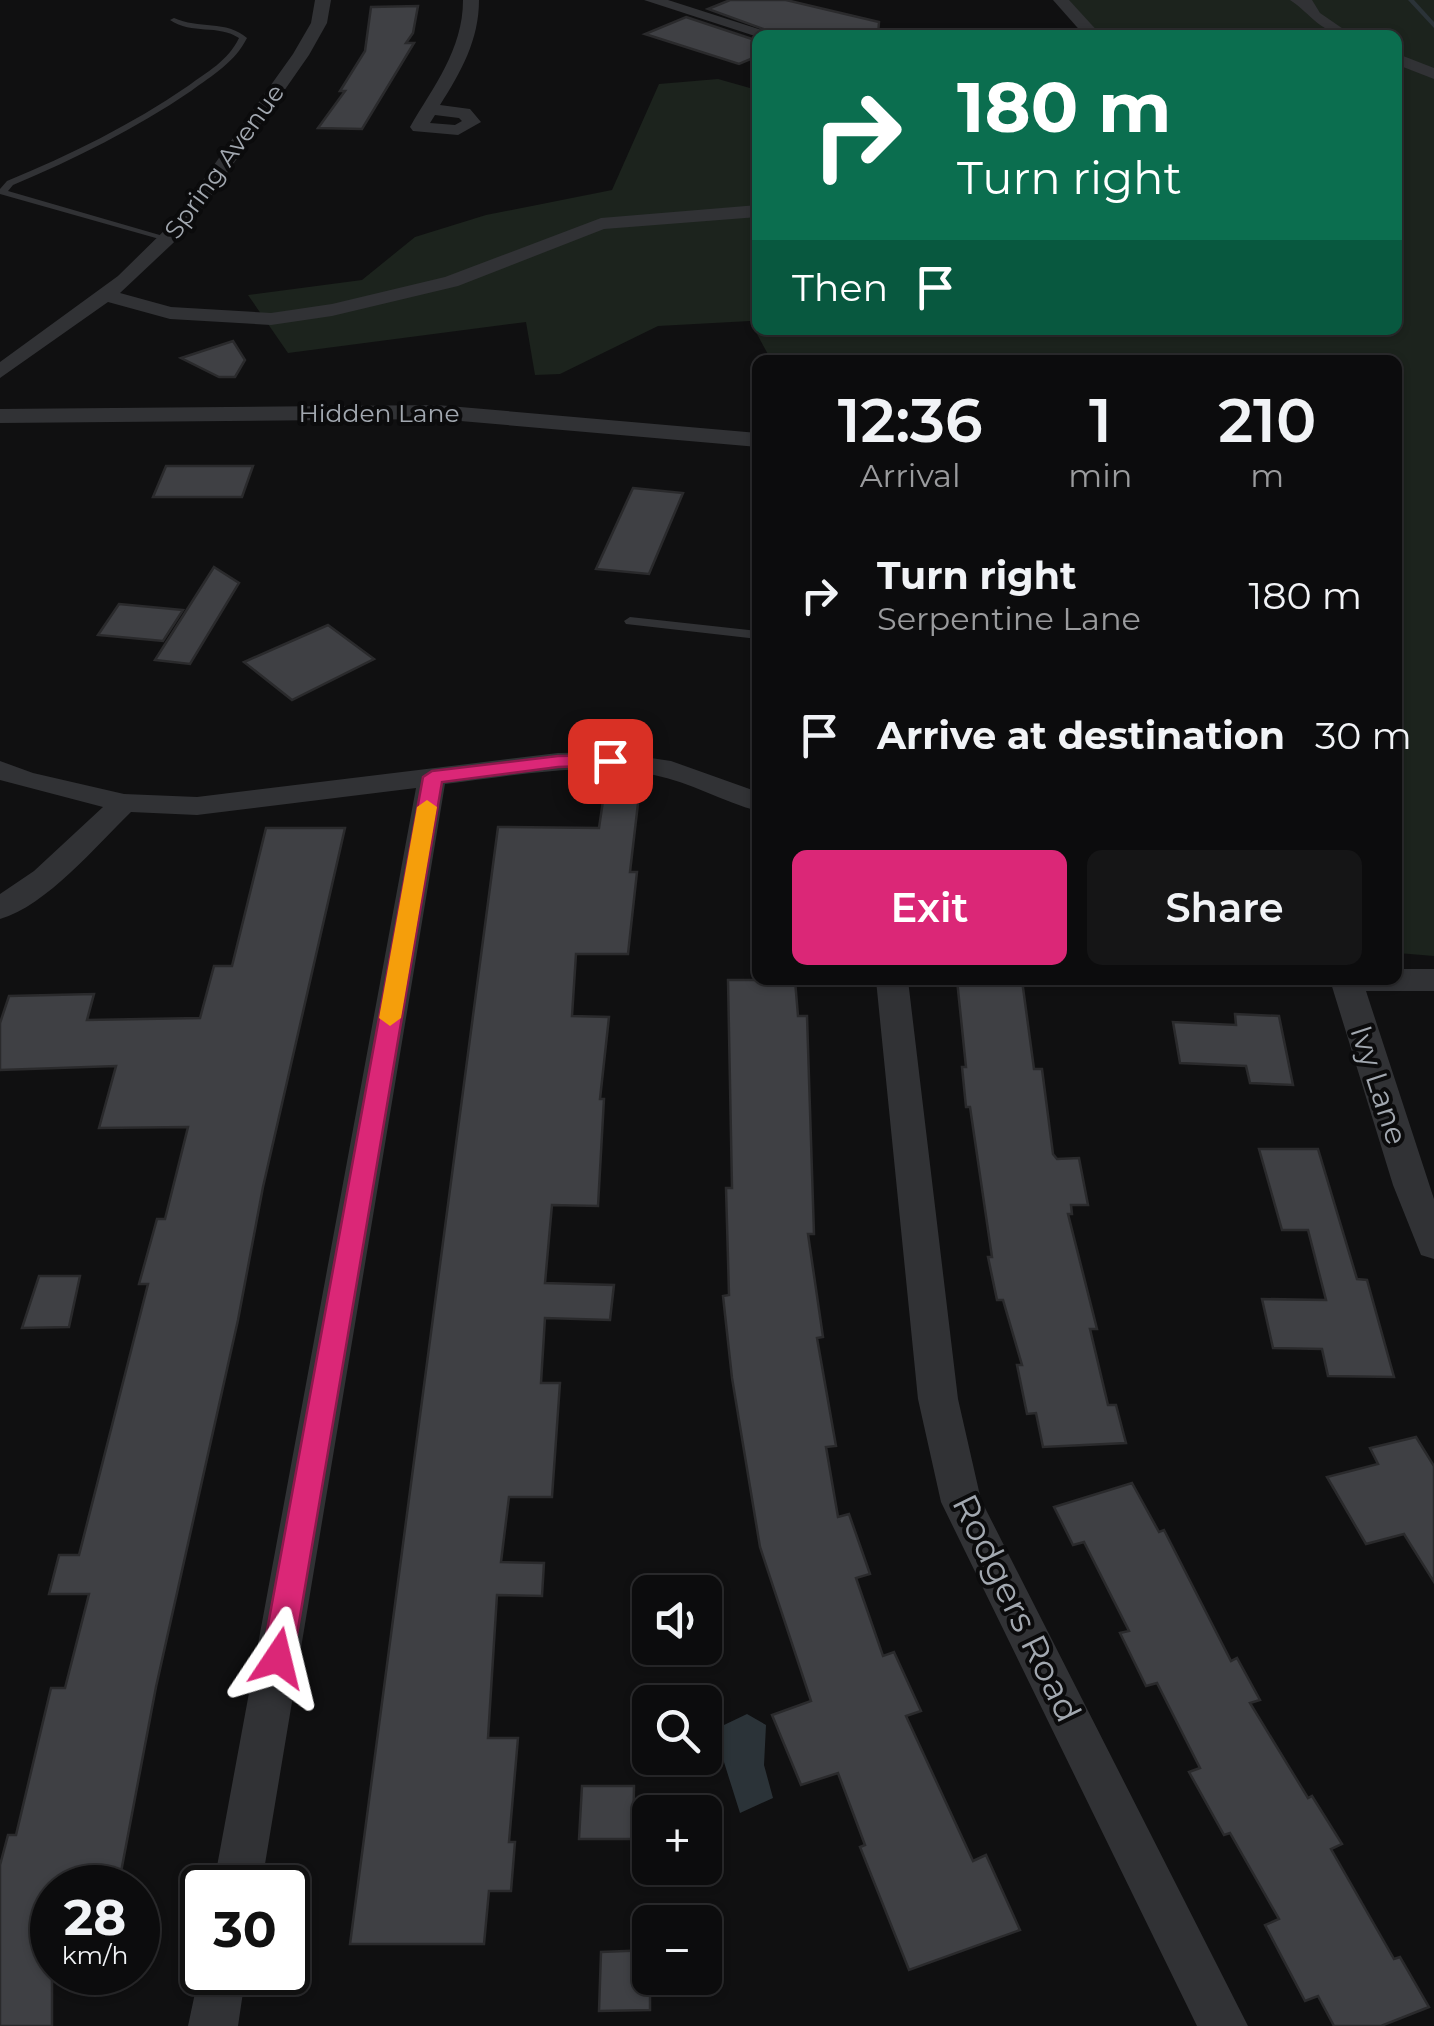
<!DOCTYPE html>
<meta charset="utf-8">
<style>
body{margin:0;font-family:Montserrat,sans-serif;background:#151516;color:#f1f3f6;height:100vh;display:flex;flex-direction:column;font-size:38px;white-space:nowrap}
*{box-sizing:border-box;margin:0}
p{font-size:32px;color:#9a9b9d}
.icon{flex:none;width:55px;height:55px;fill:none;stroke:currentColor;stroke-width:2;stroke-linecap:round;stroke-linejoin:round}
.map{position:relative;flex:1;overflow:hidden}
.side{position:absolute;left:752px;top:355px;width:650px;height:630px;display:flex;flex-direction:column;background:#0c0c0d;border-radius:15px;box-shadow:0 2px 8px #0004,0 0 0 2px #2c2c2e}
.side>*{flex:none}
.hud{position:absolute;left:752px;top:30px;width:650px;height:305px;border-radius:15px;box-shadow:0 2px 8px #0004,0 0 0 2px #2c2c2e;background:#0b6e4f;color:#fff;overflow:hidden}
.fabs{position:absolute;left:632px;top:1575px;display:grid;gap:20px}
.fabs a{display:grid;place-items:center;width:90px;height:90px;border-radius:15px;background:#0c0c0d;box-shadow:0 2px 8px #0004,0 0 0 2px #2c2c2e;font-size:50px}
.speed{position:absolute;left:30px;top:1865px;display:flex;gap:20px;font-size:50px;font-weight:700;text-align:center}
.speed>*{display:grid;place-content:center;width:130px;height:130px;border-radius:50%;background:#0c0c0d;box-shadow:0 2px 8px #0004,0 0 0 2px #2c2c2e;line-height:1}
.speed small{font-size:25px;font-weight:400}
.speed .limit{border:5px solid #111;border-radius:15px;background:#fff;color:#111}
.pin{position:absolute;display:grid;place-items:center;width:85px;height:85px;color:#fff;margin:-42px;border-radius:20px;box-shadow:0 5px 15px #0006}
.me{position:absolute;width:110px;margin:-55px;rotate:10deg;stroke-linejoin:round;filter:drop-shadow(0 0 8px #0008)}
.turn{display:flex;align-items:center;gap:35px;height:210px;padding:0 40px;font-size:45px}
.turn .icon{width:130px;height:130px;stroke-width:2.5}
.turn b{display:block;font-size:70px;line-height:85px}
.then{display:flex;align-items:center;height:95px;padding:0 40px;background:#0003;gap:20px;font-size:38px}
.eta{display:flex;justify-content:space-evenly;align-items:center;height:170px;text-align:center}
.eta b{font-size:60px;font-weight:600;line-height:70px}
.primary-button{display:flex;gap:20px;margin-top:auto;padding:20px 40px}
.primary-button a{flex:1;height:115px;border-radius:15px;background:#db2777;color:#fff;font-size:40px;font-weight:600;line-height:115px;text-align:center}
.primary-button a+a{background:#151516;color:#f1f3f6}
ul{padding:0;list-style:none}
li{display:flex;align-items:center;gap:30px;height:140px;padding:0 40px}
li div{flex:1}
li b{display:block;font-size:38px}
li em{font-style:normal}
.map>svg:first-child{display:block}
.green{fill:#1c231d}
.water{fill:#2b3338}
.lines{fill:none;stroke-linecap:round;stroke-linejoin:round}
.stream{fill:#2b3338;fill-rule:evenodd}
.building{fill:#3f4044;stroke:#2a2a2c;stroke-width:2.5}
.service{fill:#313235;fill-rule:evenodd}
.minor{fill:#313235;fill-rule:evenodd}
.route{fill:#db2777;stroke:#8e194d;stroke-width:2.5}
.slow{fill:#f59e0b}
.labels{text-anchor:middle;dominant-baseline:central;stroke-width:8;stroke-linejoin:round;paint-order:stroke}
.far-street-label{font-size:25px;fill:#a2a8b0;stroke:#0b0b0c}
.street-label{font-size:30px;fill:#a2a8b0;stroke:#0b0b0c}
.near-street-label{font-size:35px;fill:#a2a8b0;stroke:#0b0b0c}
</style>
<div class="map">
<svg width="1434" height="2026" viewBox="0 0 1434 2026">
<rect width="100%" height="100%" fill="#101011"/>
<!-- green -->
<polygon class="green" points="1067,0 1434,0 1434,956 1398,953 1398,360 771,360 750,321 658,326 560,374 535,375 526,322 288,353 248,295 362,280 415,237 486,215 612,190 659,84 718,79 757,90 758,330 1398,330 1398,35 1082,35"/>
<!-- water -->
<polygon class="water" points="747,1714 766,1725 764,1765 773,1798 740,1813 723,1759 724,1725"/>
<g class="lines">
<!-- stream -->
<polygon class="stream" points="1408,0 1414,0 1434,22 1434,28"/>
</g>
<!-- building -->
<g class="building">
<polygon points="730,0 786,0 879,22 878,35 780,35 708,9"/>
<polygon points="418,6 413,33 406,43 414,43 362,129 318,128 345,91 340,91 365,51 371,7"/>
<polygon points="686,17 758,41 758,56 739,64 645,34"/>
<polygon points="233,341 245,360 235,377 219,377 181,358"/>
<polygon points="166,466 253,466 242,497 153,497"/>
<polygon points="633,488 683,493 649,574 596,569"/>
<polygon points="214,567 239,583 190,664 155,660"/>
<polygon points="119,604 183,610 163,641 98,635"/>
<polygon points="328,625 374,659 292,700 244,662"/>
<polygon points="604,794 639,795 630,872 637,872 628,954 576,954 572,1016 609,1017 600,1099 604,1099 598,1206 552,1205 545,1283 614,1285 610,1320 545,1318 541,1383 560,1383 552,1497 509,1497 501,1562 544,1563 542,1596 497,1595 488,1738 518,1738 509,1842 515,1842 511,1891 489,1891 484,1944 350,1944 498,827 599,828"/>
<polygon points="266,828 345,828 263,1187 238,1320 156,1687 118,1888 52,1888 52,2026 0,2026 0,1865 8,1835 16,1835 51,1688 65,1688 89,1594 49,1594 59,1555 79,1555 148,1284 139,1284 157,1219 165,1219 188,1127 99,1128 116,1066 0,1070 0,1023 9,996 94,994 87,1020 200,1018 214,966 232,966"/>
<polygon points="728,980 795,980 798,1016 807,1016 814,1234 808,1234 823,1337 817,1338 836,1446 826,1447 838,1517 849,1514 870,1574 856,1578 883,1656 894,1652 921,1711 906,1716 973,1861 986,1855 1020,1930 909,1970 860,1847 865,1845 838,1773 801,1785 772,1715 811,1701 760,1547 732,1378 723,1296 729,1295 726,1188 732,1188"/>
<polygon points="957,980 1022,980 1034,1069 1042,1069 1053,1154 1057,1159 1079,1158 1088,1205 1071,1205 1072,1214 1068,1214 1097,1329 1090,1329 1108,1405 1116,1405 1126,1443 1043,1447 1036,1413 1027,1414 1017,1365 1022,1365 1003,1300 997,1300 988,1257 992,1257 970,1107 966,1107 962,1067 966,1067"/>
<polygon points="1235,1014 1279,1016 1293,1085 1250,1083 1246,1066 1180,1063 1173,1022 1236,1025"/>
<polygon points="1259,1149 1318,1149 1357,1279 1367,1280 1394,1377 1328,1376 1322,1349 1273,1348 1262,1299 1326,1300 1308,1230 1282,1230"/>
<polygon points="39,1276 80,1276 69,1327 22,1328"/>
<polygon points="1416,1437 1434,1466 1434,1582 1404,1534 1366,1544 1327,1477 1378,1464 1370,1448"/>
<polygon points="1132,1483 1159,1532 1164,1530 1231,1661 1237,1658 1260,1700 1250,1703 1308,1798 1312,1796 1342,1844 1331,1849 1394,1959 1400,1957 1429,2007 1381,2026 1334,2026 1318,1996 1305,2001 1265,1925 1279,1919 1230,1833 1224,1835 1189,1772 1200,1768 1157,1683 1146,1686 1120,1633 1129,1631 1084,1542 1073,1545 1054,1507"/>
<polygon points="582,1786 634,1786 633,1839 579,1839"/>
<polygon points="650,1950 650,2010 599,2011 601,1952"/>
</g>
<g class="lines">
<!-- service -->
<g class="service">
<path d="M174 18C198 29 227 20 247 38 235 62 213 75 191 91 135 129 75 159 13 185L8 191 170 238V242L0 194V189L7 181C70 155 131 125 188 86 207 72 228 61 239 38 218 24 192 35 170 20Z"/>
<polygon points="630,617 758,631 758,639 626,624 624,621"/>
</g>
<!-- minor -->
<g class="minor">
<polygon points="315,0 331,0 327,23 309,55 188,229 120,293 171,307 271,313 332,304 445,277 601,218 758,205 758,217 604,229 458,286 332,316 271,325 170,319 108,302 0,378 0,362 118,276 174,221 293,54 311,23"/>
<path d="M463 0H479C479 40 461 72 440 105L470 109 481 122 458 135 413 131 410 127C433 87 463 50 463 0ZM435 115 459 118 462 121 455 125 430 123Z"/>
<polygon points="644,0 668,0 777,35 758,37"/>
<polygon points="1053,0 1069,0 1101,35 1084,35"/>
<path d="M1290 0H1312L1320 13 1352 35C1320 35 1312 14 1290 0Z"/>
<polygon points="1398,54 1434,68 1434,79 1398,65"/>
<polygon points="437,405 758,433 758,447 437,419 0,423 0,409"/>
<path d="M610 752 671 761 758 792V811C723 802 690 782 654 775 586 761 513 776 445 784L261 1888H213L416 788 197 815 131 812C97 845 46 906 0 919V894L34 871 103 807 0 780V761L33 773 124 794 197 797 558 753Z"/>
<polygon points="1398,969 1434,969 1434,991 1366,991 1434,1199 1434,1259 1421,1255 1393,1185 1330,980 1398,980"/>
<polygon points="876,980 908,980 958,1399 981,1500 1248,2026 1197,2026 941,1502 918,1399"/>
<polygon points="202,1960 202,1972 246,1972 238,2026 188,2026"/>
</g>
</g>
<!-- route -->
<polygon class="route" points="610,755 619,761 616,765 558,767 442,782 293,1658 288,1668 278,1672 267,1668 262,1658 423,777 432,771 558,756"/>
<!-- slow -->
<polygon class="slow" points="427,800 437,807 401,1018 390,1026 379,1018 417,807"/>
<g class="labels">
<!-- far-street labels -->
<g class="far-street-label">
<text transform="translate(224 161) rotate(-54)">Spring Avenue</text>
<text x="379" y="413">Hidden Lane</text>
</g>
<!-- street labels -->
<g class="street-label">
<text transform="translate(1379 1085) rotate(72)">Ivy Lane</text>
</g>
<!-- near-street labels -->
<g class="near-street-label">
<text transform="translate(1017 1608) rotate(64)">Rodgers Road</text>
</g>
</g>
</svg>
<div class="fabs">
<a><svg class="icon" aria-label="sound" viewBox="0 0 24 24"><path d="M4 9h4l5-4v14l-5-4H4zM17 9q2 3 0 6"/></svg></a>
<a><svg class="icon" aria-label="search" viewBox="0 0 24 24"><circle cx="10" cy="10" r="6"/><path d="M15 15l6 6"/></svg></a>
<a>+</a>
<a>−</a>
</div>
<div class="speed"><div>28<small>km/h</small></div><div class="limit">30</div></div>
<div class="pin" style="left:610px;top:761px;background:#d93025"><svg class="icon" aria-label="arrive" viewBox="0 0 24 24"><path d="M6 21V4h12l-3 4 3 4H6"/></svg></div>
<svg class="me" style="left:278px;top:1658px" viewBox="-20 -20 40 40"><path d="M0-17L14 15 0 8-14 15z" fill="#db2777" stroke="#fff" stroke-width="4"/></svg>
<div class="hud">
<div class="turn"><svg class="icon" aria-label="right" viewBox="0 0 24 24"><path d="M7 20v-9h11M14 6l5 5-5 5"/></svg><div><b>180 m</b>Turn right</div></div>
<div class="then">Then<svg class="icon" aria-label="arrive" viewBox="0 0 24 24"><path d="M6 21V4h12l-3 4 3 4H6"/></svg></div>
</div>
<section class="side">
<div class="eta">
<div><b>12:36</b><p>Arrival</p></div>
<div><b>1</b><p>min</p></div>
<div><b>210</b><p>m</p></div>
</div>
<ul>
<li><svg class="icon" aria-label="right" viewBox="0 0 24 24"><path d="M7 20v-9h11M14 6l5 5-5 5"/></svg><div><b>Turn right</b><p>Serpentine Lane</p></div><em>180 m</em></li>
<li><svg class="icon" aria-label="arrive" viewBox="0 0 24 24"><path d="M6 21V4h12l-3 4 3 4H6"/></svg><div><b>Arrive at destination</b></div><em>30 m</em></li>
</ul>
<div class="primary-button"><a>Exit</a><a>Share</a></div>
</section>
</div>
